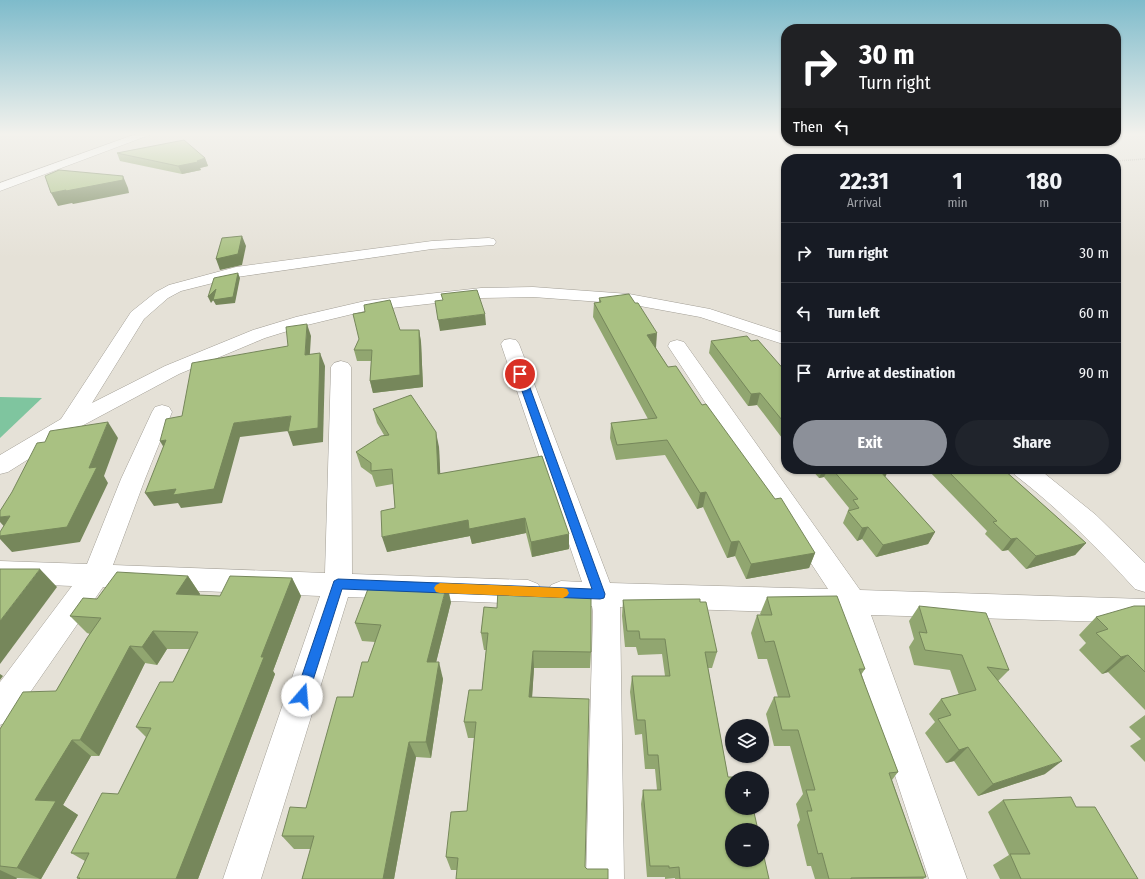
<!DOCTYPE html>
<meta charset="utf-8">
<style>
body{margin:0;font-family:"Fira Sans Condensed",sans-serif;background:#20242c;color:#f1f3f6;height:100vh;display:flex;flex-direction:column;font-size:15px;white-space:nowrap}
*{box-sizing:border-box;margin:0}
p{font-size:13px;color:#9ea1a6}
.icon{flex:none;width:22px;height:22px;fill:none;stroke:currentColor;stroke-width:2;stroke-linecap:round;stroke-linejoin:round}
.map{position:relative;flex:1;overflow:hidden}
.panel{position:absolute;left:781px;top:154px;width:340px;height:320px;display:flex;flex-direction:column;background:#171b24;border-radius:16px;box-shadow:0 1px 3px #0004}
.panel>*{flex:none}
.hud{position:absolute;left:781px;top:24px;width:340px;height:122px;border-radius:16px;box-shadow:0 1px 3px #0004;background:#202124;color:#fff;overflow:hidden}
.buttons{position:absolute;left:725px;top:719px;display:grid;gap:8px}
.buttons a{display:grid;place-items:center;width:44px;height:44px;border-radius:50%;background:#171b24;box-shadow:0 1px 3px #0004;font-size:20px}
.pin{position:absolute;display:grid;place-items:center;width:34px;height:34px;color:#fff;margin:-17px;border:2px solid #fff;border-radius:50%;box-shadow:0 1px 4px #0007}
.me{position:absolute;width:44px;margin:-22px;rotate:18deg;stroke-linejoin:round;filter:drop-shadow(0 0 3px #0008)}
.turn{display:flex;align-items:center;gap:14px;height:84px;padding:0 12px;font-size:18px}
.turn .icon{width:52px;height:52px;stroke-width:2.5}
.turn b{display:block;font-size:28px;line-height:34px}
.then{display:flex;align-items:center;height:38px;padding:0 12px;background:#0003;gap:8px;font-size:15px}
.eta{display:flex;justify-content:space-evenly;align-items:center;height:68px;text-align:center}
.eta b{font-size:24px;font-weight:700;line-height:28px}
.button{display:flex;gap:8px;margin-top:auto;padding:8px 12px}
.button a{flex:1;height:46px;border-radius:24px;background:#8c9099;color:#fff;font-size:16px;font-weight:700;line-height:46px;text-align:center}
.button a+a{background:#20242c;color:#f1f3f6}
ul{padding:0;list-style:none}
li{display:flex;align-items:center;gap:12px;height:60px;padding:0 12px;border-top:1px solid #363941}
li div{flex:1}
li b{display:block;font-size:15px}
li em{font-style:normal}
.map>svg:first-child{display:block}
.water{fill:#7fc59f}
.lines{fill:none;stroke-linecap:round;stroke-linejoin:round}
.minor-casing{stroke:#a29e95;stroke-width:1}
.secondary-casing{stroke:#a29e95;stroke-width:1}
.path{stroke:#8b8982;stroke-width:1.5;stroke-dasharray:0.5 1.5;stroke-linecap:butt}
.minor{fill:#fff;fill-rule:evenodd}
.secondary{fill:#fff;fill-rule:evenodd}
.wall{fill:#91a670}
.shaded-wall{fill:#76875b}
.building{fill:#a9c182;stroke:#76875b}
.route{fill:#1a73e8;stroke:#114b97}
.slow{fill:#f59e0b}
</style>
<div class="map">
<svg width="1145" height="879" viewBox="0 0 1145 879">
<rect width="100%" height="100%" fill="#e5e1d7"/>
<!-- water -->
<polygon class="water" points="0,397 42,398 0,438"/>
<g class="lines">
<!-- minor casing -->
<g class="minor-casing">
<g id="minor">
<polygon points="489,238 494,239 496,242 494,245 432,249 237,277 181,291 168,298 144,319 92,403 165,366 253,330 296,317 365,301 481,288 533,287 629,294 710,309 786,334 786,345 700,317 629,304 533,297 481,298 365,311 307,325 265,338 179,374 78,428 8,472 0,474 0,455 61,419 131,312 156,292 169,285 236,267 432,241"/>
<polygon points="510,339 516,340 519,344 610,583 828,589 668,346 670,342 677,340 684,342 860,590 1145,599 1145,623 871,615 967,879 929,879 842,614 620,607 624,879 586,879 593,612 592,606 561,605 551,601 547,593 551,585 561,581 582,582 501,344 504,340"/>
<polygon points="341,361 348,363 351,367 352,574 528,580 538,584 542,592 538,600 528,604 348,597 261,879 223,879 320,596 103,587 11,720 0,725 0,682 72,586 0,583 0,561 87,564 121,479 152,412 155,407 162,405 169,407 172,412 145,479 113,565 325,573 331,367 334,363"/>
<path d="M1011 469H1039L1096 515 1145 563V592L1135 589C1098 548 1059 509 1015 475Z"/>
</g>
</g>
<!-- secondary casing -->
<g class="secondary-casing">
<polygon id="secondary" points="136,134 152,134 0,191 0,183"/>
</g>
<!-- path -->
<polyline class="path" points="1116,161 1145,159"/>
<!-- minor -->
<use href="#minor" class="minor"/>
<!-- secondary -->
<use href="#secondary" class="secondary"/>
</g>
<!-- wall -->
<g class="wall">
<polygon points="117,153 205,158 208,166 200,168 201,170 182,174 120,161"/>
<polygon points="599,298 656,348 668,367 702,405 815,553 809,568 746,579 735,556 727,558 703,507 697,509 665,455 616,460 610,438 611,423 648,419 593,317 594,303 599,302"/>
<polygon points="400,330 419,330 421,342 423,387 373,393 370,381 371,361 357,361 354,350"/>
<polygon points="711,341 751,341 786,372 786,438 785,437 782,438 757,405 748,406 709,353"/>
<polygon points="373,409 439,447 440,474 542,456 569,549 532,557 526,533 472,544 470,536 387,552 395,508 393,484 376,487 372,475 361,467 356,452 384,435 377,423"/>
<polygon points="811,469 889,469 885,477 935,532 928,544 876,557 862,539 857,541 843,523 849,508 824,477 819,478"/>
<polygon points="927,469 1003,469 1086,543 1075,555 1026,569 1008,550 1002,551 985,534 987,531"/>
<polygon points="188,576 200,594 199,595 220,596 292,578 301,596 273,671 275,674 198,879 78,879 77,878 85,861 71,853 118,794 146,737 136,727 173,682 189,649 167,649 157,665 145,663 99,756 91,756 63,805 78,815 41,879 17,878 16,879 0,879 0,729 56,691 90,634 87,633 70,616 97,599"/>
<polygon points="767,597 865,669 861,675 898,772 892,780 926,877 923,879 815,879 811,866 807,866 797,825 800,820 796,804 803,794 790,746 774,746 766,714 774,697 778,697 767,659 758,659 751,633 757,615 761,615 760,614"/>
<polygon points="623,600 700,602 717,652 712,668 708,668 728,777 769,879 675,879 675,878 665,879 665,877 647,877 641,804 643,790 657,790 655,769 645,769 642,734 635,735 630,692 632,676 665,676 662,654 638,655 636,647 625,647 622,616"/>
<polygon points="451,602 436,662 443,679 431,758 416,757 394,879 302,879 311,849 294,849 282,836 306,808 368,662 375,642 362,641 355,623"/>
<polygon points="919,606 1009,670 998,681 1045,774 978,796 954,761 946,763 925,733 935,722 929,714 941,699 959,695 950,670 914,665 909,647 914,639 909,621"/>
<polygon points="1145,606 1145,710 1108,672 1102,674 1079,650 1086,643 1079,635 1096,617"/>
<polygon points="484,607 591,652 590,668 534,668 532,697 457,870 451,870 446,857 467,811 474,738 468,738 464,722 482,690 486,650 484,650 481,633"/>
<polygon points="1145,715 1145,762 1130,746 1141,739 1129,727"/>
<polygon points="1003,800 1076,807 1138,879 1000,879 993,865 1009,855 988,812"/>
</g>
<!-- shaded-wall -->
<g class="shaded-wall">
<polygon points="205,158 208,166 200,168 201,170 182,174 178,166"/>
<polygon points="123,176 128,188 129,193 73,204 72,203 58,206 51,193"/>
<polygon points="242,236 246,246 242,265 220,270 216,259"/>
<polygon points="238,273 240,278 235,303 216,305 213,300"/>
<polygon points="216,289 218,294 211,303 208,297"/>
<polygon points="485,314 486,325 440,331 438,320"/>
<polygon points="307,324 311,336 309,368 305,355"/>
<polygon points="419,330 421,342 423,387 373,393 370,381"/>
<polygon points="657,333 656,348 646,349 647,335"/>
<polygon points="320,353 325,366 323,442 293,446 288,432"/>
<polygon points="760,393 757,405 748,406 751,394"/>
<polygon points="291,416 296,430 240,437 222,503 181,508 178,503 154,506 145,493 234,423"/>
<polygon points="108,422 118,438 104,476 108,483 80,542 12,552 0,539 0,536 89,468"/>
<polygon points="786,425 785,437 782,438 785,426"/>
<polygon points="436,432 439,447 441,490 438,474"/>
<polygon points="166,440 168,455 160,441"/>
<polygon points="823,469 828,469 824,477 819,478"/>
<polygon points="889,469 883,481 880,471"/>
<polygon points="706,492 703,507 697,509 700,493"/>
<polygon points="10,516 11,534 0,522 0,517"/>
<polygon points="525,518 526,533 472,544 470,536 387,552 382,537 468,520"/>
<polygon points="868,527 862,539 857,541 862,528"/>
<polygon points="935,532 928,544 876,557 883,545"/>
<polygon points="569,534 569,549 532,557 531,542"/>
<polygon points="1017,538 1008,550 1002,551 1011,539"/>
<polygon points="739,541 735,556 727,558 731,542"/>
<polygon points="1086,543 1075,555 1026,569 1036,556"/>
<polygon points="815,553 809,568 746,579 751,564"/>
<polygon points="40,569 57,587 0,664 0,621"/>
<polygon points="188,576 200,594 189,612 176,594"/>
<polygon points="292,578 301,596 273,671 275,674 198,879 176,879 261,657"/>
<polygon points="447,584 451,602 432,679 427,662"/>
<polygon points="153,631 167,649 157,665 142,647"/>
<polygon points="130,646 145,663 99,756 80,740"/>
<polygon points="533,651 534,668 531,713 529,697"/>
<polygon points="1128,655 1108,672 1102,674 1121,657"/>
<polygon points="439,662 443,679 431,758 426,742"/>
<polygon points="0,674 3,676 0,680"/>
<polygon points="72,740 91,756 63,805 78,815 41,879 40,879 17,868 35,800"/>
<polygon points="409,742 416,757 394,879 383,879"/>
<polygon points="968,747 954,761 946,763 959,750"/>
<polygon points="1062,761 1045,774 978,796 993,784"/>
<polygon points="0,870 17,878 16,879 0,879"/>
</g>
<!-- building -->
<g class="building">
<polygon points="184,140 205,158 197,161 198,162 178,166 117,153"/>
<polygon points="59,170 123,176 123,180 66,191 66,190 51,193 45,176"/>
<polygon points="242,236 238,254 216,259 222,238"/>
<polygon points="238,273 233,297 213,300 216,289 208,297 214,278"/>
<polygon points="477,290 485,314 438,320 435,301 443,300 441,294"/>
<polygon points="629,294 635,303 638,303 657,333 647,335 668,367 676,366 702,405 706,404 775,499 781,498 815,553 751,564 739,541 731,542 706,492 700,493 667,440 617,445 611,423 657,418 594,303 601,302 599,298"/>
<polygon points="390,300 400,330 419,330 420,375 370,381 372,350 354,350 359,339 353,314 365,312 364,305"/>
<polygon points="307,324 305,355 320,353 318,428 288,432 291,416 234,423 214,489 173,495 176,489 145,493 166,440 160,441 166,419 182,416 192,363 288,346 286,327"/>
<polygon points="747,336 751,341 758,340 786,372 786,425 760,393 751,394 711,341"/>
<polygon points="411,395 436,432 438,474 542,456 569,534 531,542 525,518 469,529 468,520 382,537 381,511 395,508 392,469 371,471 371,463 356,452 381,436 389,435 373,409"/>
<polygon points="108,422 89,468 97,467 67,527 0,536 0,532 10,516 0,517 0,511 12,492 37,443 45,442 50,431"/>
<polygon points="832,469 889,469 880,471 935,532 883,545 868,527 862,528 848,511 859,508 853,500 858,499"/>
<polygon points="946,469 1003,469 1086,543 1036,556 1017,538 1011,539 993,522 997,521"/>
<polygon points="0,569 40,569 0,621"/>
<polygon points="117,572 188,576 176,594 220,596 230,576 292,578 261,657 264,657 176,879 79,879 80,878 77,878 89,853 71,853 102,793 118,794 151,728 136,727 160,682 173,682 198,632 153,631 142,647 130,646 80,740 72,740 35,800 56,801 17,868 0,866 0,729 23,692 56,691 87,638 101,618 70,616 83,598 97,599"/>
<polygon points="371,581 447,584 427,662 439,662 426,742 409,742 383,879 302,879 314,836 282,836 290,807 306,808 337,697 353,697 362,662 368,662 381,625 355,623"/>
<polygon points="498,589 591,590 591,652 533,651 529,697 589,699 585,867 587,869 608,869 608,879 456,879 458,858 446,857 451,812 467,811 476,722 464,722 469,690 482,690 488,633 481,633 484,607 497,608"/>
<polygon points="837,596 865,669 859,669 898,772 889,773 926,877 851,878 851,879 829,879 822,853 818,854 807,811 812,811 806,790 815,790 798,730 782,730 774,697 790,697 774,641 765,642 757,615 772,615 767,597"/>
<polygon points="700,599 700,602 706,602 717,652 705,652 728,777 747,777 747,778 732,778 732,808 753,808 758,830 732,830 732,860 762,860 762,848 769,879 680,879 679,867 669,868 669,866 650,866 643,790 661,790 658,755 648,755 645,720 637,720 632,676 670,676 665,639 640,639 639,631 627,631 623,600"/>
<polygon points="919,606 986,613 1009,670 987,667 1062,761 993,784 968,747 959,750 938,719 951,715 941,699 976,690 962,655 925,650 919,632 927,633"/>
<polygon points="1134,606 1145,606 1145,672 1128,655 1121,657 1096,633 1108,629 1096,617"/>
<polygon points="1071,797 1076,807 1095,807 1138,879 1021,879 1010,854 1030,854 1003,800"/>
</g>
<!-- sky -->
<linearGradient id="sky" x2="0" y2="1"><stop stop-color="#7ebbcb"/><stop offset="0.52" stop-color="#f3f2ed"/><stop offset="1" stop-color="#f3f2ed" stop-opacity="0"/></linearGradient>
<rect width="1145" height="258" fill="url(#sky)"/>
<!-- route -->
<polygon class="route" points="520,371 525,374 605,594 604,598 600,599 342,589 308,696 306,701 302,703 297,701 295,696 334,581 338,579 592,589 516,374"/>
<!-- slow -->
<polygon class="slow" points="440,583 563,588 567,589 569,593 567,596 563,598 440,593 436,592 434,588 436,585"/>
</svg>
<div class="buttons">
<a><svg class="icon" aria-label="layers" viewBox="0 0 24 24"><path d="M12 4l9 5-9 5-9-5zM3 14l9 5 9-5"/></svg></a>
<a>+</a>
<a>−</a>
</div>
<div class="pin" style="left:520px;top:374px;background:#d93025"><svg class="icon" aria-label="arrive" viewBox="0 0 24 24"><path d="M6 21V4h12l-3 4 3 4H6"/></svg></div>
<svg class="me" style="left:302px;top:696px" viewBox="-20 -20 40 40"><circle r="19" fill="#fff"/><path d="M0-13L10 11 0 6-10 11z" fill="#1a73e8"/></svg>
<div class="hud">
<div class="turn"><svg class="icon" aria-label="right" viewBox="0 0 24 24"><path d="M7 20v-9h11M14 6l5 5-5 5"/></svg><div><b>30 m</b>Turn right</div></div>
<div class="then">Then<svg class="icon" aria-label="left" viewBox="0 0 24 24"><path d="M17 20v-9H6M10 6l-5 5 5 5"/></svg></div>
</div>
<section class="panel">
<div class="eta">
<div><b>22:31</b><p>Arrival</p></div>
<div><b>1</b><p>min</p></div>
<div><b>180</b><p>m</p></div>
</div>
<ul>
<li><svg class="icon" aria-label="right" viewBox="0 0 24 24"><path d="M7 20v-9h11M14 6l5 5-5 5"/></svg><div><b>Turn right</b></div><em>30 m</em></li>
<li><svg class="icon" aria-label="left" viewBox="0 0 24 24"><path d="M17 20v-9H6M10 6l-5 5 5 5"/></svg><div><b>Turn left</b></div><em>60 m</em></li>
<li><svg class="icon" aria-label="arrive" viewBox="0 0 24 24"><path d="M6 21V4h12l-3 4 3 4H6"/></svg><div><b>Arrive at destination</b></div><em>90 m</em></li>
</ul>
<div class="button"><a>Exit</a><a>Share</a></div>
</section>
</div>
